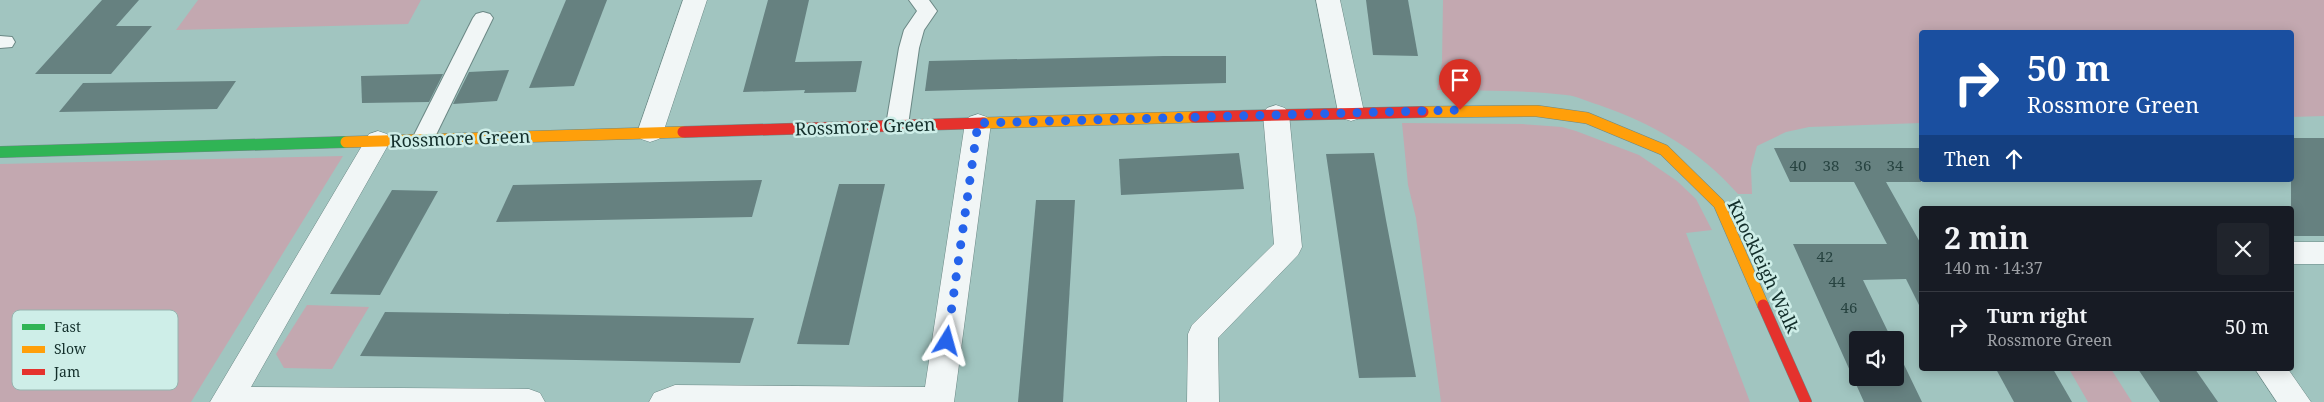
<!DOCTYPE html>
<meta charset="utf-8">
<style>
body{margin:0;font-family:"Noto Serif",serif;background:#20242c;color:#f1f3f6;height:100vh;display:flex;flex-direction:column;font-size:19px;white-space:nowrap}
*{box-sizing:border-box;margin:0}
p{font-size:16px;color:#9ea1a6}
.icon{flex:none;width:28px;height:28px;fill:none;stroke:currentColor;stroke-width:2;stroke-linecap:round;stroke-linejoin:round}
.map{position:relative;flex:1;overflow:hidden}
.panel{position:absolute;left:1919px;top:206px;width:375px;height:165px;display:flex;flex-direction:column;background:#171b24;border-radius:5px;box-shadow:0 2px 12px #0003}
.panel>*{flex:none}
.banner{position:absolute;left:1919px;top:30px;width:375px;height:152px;border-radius:5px;box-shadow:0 2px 12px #0003;background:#1a4fa0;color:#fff;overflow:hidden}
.fabs{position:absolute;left:1849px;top:331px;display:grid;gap:10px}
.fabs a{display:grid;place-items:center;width:55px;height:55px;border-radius:5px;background:#171b24;box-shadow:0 2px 12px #0003;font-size:25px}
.pin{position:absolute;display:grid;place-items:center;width:42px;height:42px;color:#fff;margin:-51px -21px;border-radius:50% 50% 50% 0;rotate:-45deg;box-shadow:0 0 5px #0007}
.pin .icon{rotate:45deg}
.me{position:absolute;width:55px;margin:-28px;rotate:8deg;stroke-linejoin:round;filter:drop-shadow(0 0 4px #0008)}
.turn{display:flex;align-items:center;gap:18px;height:105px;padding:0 25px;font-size:22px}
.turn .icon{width:65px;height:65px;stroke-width:2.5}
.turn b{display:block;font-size:35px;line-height:42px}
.then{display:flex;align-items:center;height:48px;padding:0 25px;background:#0003;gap:10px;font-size:19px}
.round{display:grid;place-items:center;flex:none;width:52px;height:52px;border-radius:5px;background:#20242c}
.overview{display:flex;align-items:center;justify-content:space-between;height:85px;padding:0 25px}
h1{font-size:30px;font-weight:700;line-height:38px}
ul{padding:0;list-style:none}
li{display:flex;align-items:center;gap:15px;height:70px;padding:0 25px;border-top:1px solid #363941}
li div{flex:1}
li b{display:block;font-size:19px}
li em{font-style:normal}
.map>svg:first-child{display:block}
.green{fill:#c3a8b0}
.building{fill:#668180}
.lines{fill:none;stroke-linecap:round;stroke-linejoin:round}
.lane-casing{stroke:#6b8885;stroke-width:2}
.street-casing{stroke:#6b8885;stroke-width:1}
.fast-casing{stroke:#6b8885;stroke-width:12}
.slow-casing{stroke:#6b8885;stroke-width:12}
.jam-casing{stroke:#6b8885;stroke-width:12}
.lane{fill:#f1f6f6;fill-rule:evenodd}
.street{fill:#f1f6f6;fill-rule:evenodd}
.fast{stroke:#30b455;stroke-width:11}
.slow{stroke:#ff9f0a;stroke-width:11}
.jam{stroke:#e5322d;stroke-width:11}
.route{stroke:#2563eb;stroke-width:9;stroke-dasharray:0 16.2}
.labels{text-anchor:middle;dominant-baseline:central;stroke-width:5;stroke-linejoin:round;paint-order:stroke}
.number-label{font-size:15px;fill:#274340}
.street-label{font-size:18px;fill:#122e2a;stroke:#ceeee8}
.key{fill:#ceeee8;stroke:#96b4af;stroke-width:1}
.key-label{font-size:14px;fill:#122e2a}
</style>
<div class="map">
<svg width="2324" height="402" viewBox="0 0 2324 402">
<rect width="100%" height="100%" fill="#a1c5c0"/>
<!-- green -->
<g class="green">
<polygon points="198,0 421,0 408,24 176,30"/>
<path d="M1443 0H2324V116L2291 117V32H1921V123L1809 127 1786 132 1757 146 1751 168 1752 194H1738C1699 150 1654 124 1599 105 1588 102 1577 96 1566 95 1526 90 1478 91 1437 90L1442 62Z"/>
<polygon points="1402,123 1522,124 1562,127 1576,131 1639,155 1677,181 1696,199 1712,230 1686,233 1750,402 1441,402 1416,218 1408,185"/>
<polygon points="343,156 191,402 0,402 0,164"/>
<polygon points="307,305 369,307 332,369 284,368 276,354"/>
<polygon points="2069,369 2111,369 2132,402 2088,402"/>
</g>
<!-- building -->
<g class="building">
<polygon points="102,0 139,0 116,26 152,26 111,74 35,74"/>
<polygon points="566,0 607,0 574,86 529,88"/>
<polygon points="768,0 809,0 795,62 862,61 856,92 804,93 805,90 743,92"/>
<polygon points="1366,0 1408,0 1418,56 1373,55"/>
<polygon points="1164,56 1226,56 1226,83 925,91 929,61"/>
<polygon points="509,70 497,101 453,104 469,72"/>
<polygon points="443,74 429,102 362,103 361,76"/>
<polygon points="236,81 217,109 59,112 83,83"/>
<rect x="2291" y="138" width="33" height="98"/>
<polygon points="1774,148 1921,148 1921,182 1886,182 1921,244 1921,309 1906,279 1863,280 1892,340 1858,340 1858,378 1895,378 1895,346 1922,402 1864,402 1793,244 1887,244 1854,182 1790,182"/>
<polygon points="1239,153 1244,189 1121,195 1119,159"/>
<polygon points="1374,153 1386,220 1416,377 1359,378 1326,154"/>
<polygon points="762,180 752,217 496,222 513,185"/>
<polygon points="839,184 885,184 849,345 797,344"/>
<polygon points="392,190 438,191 380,295 330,294"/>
<polygon points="1036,200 1075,200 1063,402 1018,402"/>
<polygon points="385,312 458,313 754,318 740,363 360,356"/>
<polygon points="1996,369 2053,369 2072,402 2014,402"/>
<polygon points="2138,369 2195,369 2218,402 2160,402"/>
</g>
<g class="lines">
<!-- lane casing -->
<g class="lane-casing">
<g id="lane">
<polygon points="909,0 929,0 937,11 924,30 919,48 908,125 905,130 897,132 889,130 886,125 899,48 904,30 917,11"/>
<polygon points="483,12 490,14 493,18 434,139 431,144 423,146 415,144 412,139 473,18 476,14"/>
<polygon points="0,36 12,37 15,42 12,47 0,48"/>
</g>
</g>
<!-- street casing -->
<g class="street-casing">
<g id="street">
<polygon points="683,0 707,0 663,133 659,139 650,142 641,139 637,133"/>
<polygon points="1316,0 1340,0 1364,112 1360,118 1351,121 1342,118 1338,112"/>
<polygon points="1276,105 1285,108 1289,114 1302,247 1298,255 1218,338 1219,402 1187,402 1188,334 1192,325 1274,244 1263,114 1267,108"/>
<polygon points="978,114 987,117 991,123 954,402 649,402 654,393 675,385 925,387 965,123 969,117"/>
<polygon points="378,131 387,134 391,140 251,387 529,389 540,393 545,402 210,402 369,134"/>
<rect x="2291" y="242" width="33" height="22"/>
<polygon points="2255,369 2288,369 2311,402 2277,402"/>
</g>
</g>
<!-- fast casing -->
<g class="fast-casing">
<polyline id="fast" points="0,152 346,142"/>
</g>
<!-- slow casing -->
<g class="slow-casing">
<g id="slow">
<polyline points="1423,112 1537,111 1587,118 1664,150 1719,204 1763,305"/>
<polyline points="983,123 1194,117"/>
<polyline points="346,142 683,132"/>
</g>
</g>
<!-- jam casing -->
<g class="jam-casing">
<g id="jam">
<polyline points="1194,117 1423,112"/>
<polyline points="683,132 983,123"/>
<polyline points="1763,305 1806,402"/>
</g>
</g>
<!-- lane -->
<use href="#lane" class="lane"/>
<!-- street -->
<use href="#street" class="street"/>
<!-- fast -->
<use href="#fast" class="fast"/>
<!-- slow -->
<use href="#slow" class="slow"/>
<!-- jam -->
<use href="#jam" class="jam"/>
</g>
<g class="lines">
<!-- route -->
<polyline class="route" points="947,341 978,123 1460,110"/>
</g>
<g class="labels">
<!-- number labels -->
<g class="number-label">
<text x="1798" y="165">40</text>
<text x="1831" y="165">38</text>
<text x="1863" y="165">36</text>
<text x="1895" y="165">34</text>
<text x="1825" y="256">42</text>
<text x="1837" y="281">44</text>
<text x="1849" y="307">46</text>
</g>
<!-- street labels -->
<g class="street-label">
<text transform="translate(865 126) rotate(-2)">Rossmore Green</text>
<text transform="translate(460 138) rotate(-2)">Rossmore Green</text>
<text transform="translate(1764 266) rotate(65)">Knockleigh Walk</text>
</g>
</g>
<!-- legend -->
<rect x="12" y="310" width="166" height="80" rx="8" class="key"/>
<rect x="22" y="324" width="23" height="6" fill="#30b455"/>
<rect x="22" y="346" width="23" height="7" fill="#ff9f0a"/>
<rect x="22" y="369" width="23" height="6" fill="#e5322d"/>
<g class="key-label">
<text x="54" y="332">Fast</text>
<text x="54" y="354">Slow</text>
<text x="54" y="377">Jam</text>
</g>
</svg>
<div class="fabs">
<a><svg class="icon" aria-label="sound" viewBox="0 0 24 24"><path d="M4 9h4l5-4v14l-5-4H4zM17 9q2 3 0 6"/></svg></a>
</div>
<div class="pin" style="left:1460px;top:110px;background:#d93025"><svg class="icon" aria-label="arrive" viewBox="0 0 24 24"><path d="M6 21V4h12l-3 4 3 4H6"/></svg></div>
<svg class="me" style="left:947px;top:341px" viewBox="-20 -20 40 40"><path d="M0-17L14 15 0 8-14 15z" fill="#2563eb" stroke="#fff" stroke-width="4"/></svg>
<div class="banner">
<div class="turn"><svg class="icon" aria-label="right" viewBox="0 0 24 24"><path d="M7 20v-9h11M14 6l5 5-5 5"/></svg><div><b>50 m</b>Rossmore Green</div></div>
<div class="then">Then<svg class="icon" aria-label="ahead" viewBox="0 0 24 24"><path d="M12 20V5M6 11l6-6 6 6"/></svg></div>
</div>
<section class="panel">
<div class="overview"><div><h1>2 min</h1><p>140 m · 14:37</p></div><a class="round"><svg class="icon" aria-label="close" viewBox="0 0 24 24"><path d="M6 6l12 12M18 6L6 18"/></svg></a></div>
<ul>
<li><svg class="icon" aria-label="right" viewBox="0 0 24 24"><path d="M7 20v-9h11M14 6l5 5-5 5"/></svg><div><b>Turn right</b><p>Rossmore Green</p></div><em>50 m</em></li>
</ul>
</section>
</div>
